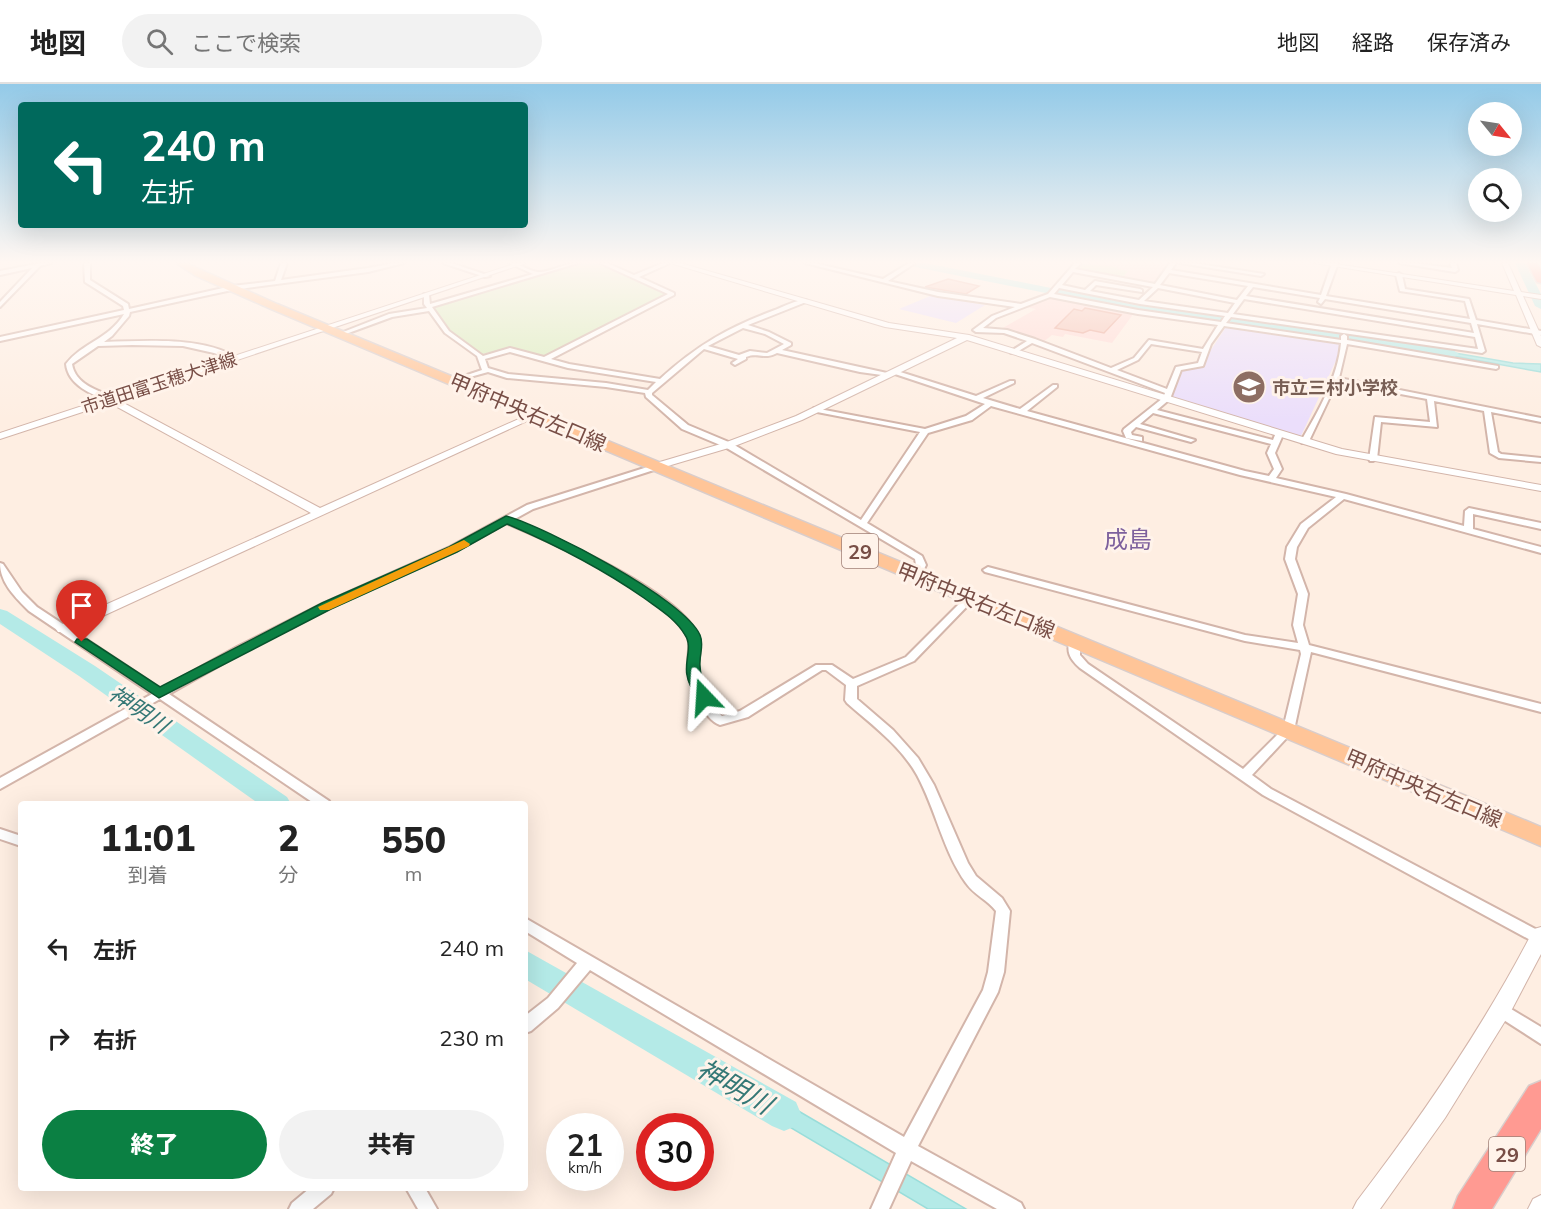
<!DOCTYPE html>
<html lang="ja">
<meta charset="utf-8">
<style>
body{margin:0;font-family:Mulish,"Noto Sans JP",sans-serif;background:#f2f2f2;color:#222;height:100vh;display:flex;flex-direction:column;font-size:22px;white-space:nowrap}
*{box-sizing:border-box;margin:0}
p{font-size:20px;color:#767676}
.icon{flex:none;width:33px;height:33px;fill:none;stroke:currentColor;stroke-width:2;stroke-linecap:round;stroke-linejoin:round}
.map{position:relative;flex:1;overflow:hidden}
.panel{position:absolute;left:18px;top:717px;width:510px;height:390px;display:flex;flex-direction:column;background:#fff;border-radius:6px;box-shadow:0 6px 24px #0002}
.panel>*{flex:none}
.banner{position:absolute;left:18px;top:18px;width:510px;height:126px;border-radius:6px;box-shadow:0 6px 24px #0002;background:#00695c;color:#fff;overflow:hidden}
.needle{width:39px;rotate:120deg}
.controls{position:absolute;left:1468px;top:18px;display:grid;gap:12px}
.controls a{display:grid;place-items:center;width:54px;height:54px;border-radius:50%;background:#fff;box-shadow:0 6px 24px #0002;font-size:30px}
.speed{position:absolute;left:546px;top:1029px;display:flex;gap:12px;font-size:30px;font-weight:700;text-align:center}
.speed>*{display:grid;place-content:center;width:78px;height:78px;border-radius:50%;background:#fff;box-shadow:0 6px 24px #0002;line-height:1}
.speed small{font-size:15px;font-weight:400}
.speed .limit{border:9px solid #d22;background:#fff;color:#111}
.pin{position:absolute;display:grid;place-items:center;width:51px;height:51px;color:#fff;margin:-62px -26px;border-radius:50% 50% 50% 0;rotate:-45deg;box-shadow:0 0 6px #0007}
.pin .icon{rotate:45deg}
.me{position:absolute;width:66px;margin:-33px;rotate:340deg;stroke-linejoin:round;filter:drop-shadow(0 0 4px #0008)}
.turn{display:flex;align-items:center;gap:21px;height:126px;padding:0 24px;font-size:27px}
.turn .icon{width:78px;height:78px;stroke-width:2.5}
.turn b{display:block;font-size:42px;line-height:51px}
.eta{display:flex;justify-content:space-evenly;align-items:center;height:102px;text-align:center}
.eta b{font-size:36px;font-weight:800;line-height:42px}
.action{display:flex;gap:12px;margin-top:auto;padding:12px 24px}
.action a{flex:1;height:69px;border-radius:36px;background:#0b8043;color:#fff;font-size:24px;font-weight:800;line-height:69px;text-align:center}
.action a+a{background:#f2f2f2;color:#222}
ul{padding:0;list-style:none}
li{display:flex;align-items:center;gap:18px;height:90px;padding:0 24px}
li div{flex:1}
li b{display:block;font-size:22px}
li em{font-style:normal}
header{display:flex;align-items:center;gap:36px;box-sizing:border-box;height:84px;padding:0 30px;background:#fff;border-bottom:2px solid #e0e0e0}
header strong{font-size:28px}
nav{display:flex;gap:33px;margin-inline-start:auto;font-size:21px}
.search{width:420px;height:54px;background:#f2f2f2;display:flex;align-items:center;gap:15px;box-sizing:border-box;padding:0 21px;border-radius:33px;color:#767676;font-size:22px}
.map>svg:first-child{display:block}
.commercial{fill:#ffdad5}
.education{fill:#ebdefb}
.green{fill:#daedbf}
.water{fill:#b4eae7;stroke:#99ddda;stroke-width:1.5}
.lines{fill:none;stroke-linecap:round;stroke-linejoin:round}
.river{fill:#b4eae7;fill-rule:evenodd}
.building{fill:#f6c4b7;stroke:#eba695;stroke-width:1.5}
.minor-casing{stroke:#d3b5aa;stroke-width:4}
.tertiary-casing{stroke:#d3b5aa;stroke-width:2}
.primary-casing{stroke:#d9cdcb;stroke-width:3}
.motorway-casing{stroke:#d9cdcb;stroke-width:3}
.minor{fill:#fff;fill-rule:evenodd}
.tertiary{fill:#fff;fill-rule:evenodd}
.primary{fill:#ffc598;fill-rule:evenodd}
.motorway{fill:#ff9a92;fill-rule:evenodd}
.route{fill:#0b8043;stroke:#07532c;stroke-width:1.5}
.slow{fill:#f59e0b}
.labels{text-anchor:middle;dominant-baseline:central;stroke-width:6;stroke-linejoin:round;paint-order:stroke}
.far-street-label{font-size:18px;fill:#784e46;stroke:#fff3ea}
.far-education-label{font-size:18px;font-weight:bold;fill:#785e54;stroke:#fff3ea;text-anchor:start}
.shield{fill:#fff3ea;stroke:#a08077;stroke-width:1.5}
.shield-label{font-size:20px;font-weight:bold;fill:#784e46}
.street-label{font-size:21px;fill:#784e46;stroke:#fff3ea}
.water-label{font-size:22px;font-style:italic;fill:#357876;stroke:#fff3ea}
.quarter-label{font-size:24px;fill:#7d609d;stroke:#fff3ea}
.near-water-label{font-size:27px;font-style:italic;fill:#357876;stroke:#fff3ea}
</style>
<header>
<strong>地図</strong>
<div class="search"><svg class="icon" aria-label="search" viewBox="0 0 24 24"><circle cx="10" cy="10" r="6"/><path d="M15 15l6 6"/></svg>ここで検索</div>
<nav><a>地図</a><a>経路</a><a>保存済み</a></nav>
</header>
<div class="map">
<svg width="1541" height="1125" viewBox="0 0 1541 1125">
<rect width="100%" height="100%" fill="#feeee2"/>
<!-- commercial -->
<g class="commercial">
<polygon points="1078,179 1173,179 1156,203 1071,186"/>
<polygon points="1050,211 1134,229 1112,259 1065,250 1063,253 1052,251 1042,259 1001,245 1036,225 1021,222"/>
</g>
<!-- education -->
<g class="education">
<polygon points="935,210 969,215 967,218 985,221 956,239 899,225"/>
<polygon points="1226,243 1340,258 1339,270 1301,352 1171,314 1180,286 1205,283 1207,272"/>
</g>
<!-- green -->
<g class="green">
<polygon points="579,179 598,179 670,209 546,273 540,274 511,264 482,270 452,248 434,224"/>
<polygon points="1082,180 1118,183 1117,185 1128,187 1123,193 1077,186"/>
</g>
<!-- water -->
<g class="water">
<polygon points="1426,264 1513,279 1541,280 1541,288 1426,267"/>
<polygon points="766,1008 966,1125 928,1125 756,1023"/>
</g>
<g class="lines">
<!-- river -->
<g class="river">
<polygon points="905,179 925,179 1136,221 1453,266 1459,270 1453,274 1136,227 910,182"/>
<polygon points="1515,179 1525,179 1541,210 1541,225 1535,222"/>
<polygon points="0,525 7,527 95,582 287,713 291,720 259,720 79,592 0,540"/>
<polygon points="525,866 796,1018 801,1030 796,1042 784,1047 772,1042 525,895"/>
</g>
</g>
<!-- building -->
<g class="building">
<polygon points="948,195 979,202 966,210 925,203"/>
<polygon points="1085,224 1121,231 1104,249 1090,246 1083,249 1055,244 1074,225 1082,227"/>
</g>
<g class="lines">
<!-- minor casing -->
<g class="minor-casing">
<g id="minor">
<polygon points="41,179 51,179 40,182 0,223 0,218 32,184 0,191 0,187"/>
<path d="M84 179H90V196L128 220 129 225 232 202 275 197 281 179H287L281 196 368 184 394 179H404L368 188 232 206 130 228 129 232 112 252 104 258C143 257 203 252 237 274L234 276 214 269 183 262 132 261 98 262 72 280C75 300 97 306 113 313L114 315 110 317C92 311 68 301 66 280 82 259 109 255 124 230L0 257V253L124 226 123 222 85 198Z"/>
<polygon points="443,179 451,179 490,192 485,193"/>
<path d="M509 179C520 179 528 187 538 188 548 189 565 179 578 179L432 223 449 247 483 272 510 264 544 273 668 210 600 179H607L634 191 663 179H670L639 193 674 209V211L551 275 569 280 660 295C697 261 729 243 775 226 785 222 796 216 806 216V218L748 241 769 248 791 259V261L782 266 887 289 889 290V292L860 288 777 269C764 276 758 268 746 273V275L735 281 732 279 738 275 704 265 652 309V311L688 341 731 359 861 436 920 348 817 328 813 326 814 324 925 345 966 332 985 320 892 289V287L894 286 976 312 1010 297H1014V299L983 314 1020 325 1053 301H1057V303L1027 327 1245 387 1269 392 1274 385 1267 369 1271 360 1153 329 1140 340 1195 356 1191 358 1136 343 1131 348 1132 351 1142 353V357L1126 354 1123 347 1124 345 1163 314 1165 309 1032 259 1015 269H1011V267L1027 257 1004 249 976 248 973 246 992 232 1015 223 938 212 805 179H814L883 195 909 179H915L888 197 938 208 1021 220 1048 210 1075 179H1081L1075 185 1155 200 1170 179H1176L1171 186 1321 211 1332 179H1338L1326 212 1470 235 1465 217 1400 207 1396 191 1399 189 1402 191 1405 205 1469 215 1476 236 1541 247V251L1477 240 1485 267 1482 269 1231 233 1226 239 1341 256V252L1344 250 1347 252V256L1498 282V284L1496 285 1347 260 1339 294 1541 334V338L1491 328 1498 368 1501 370 1541 374V378L1499 374 1490 369 1484 327 1434 317 1437 343 1381 338 1377 375 1373 377H1370L1369 375 1375 333 1430 338 1427 315 1337 298 1309 357 1302 359 1301 357C1318 328 1338 293 1341 259L1224 242 1211 260 1203 282 1181 286 1170 315 1157 326 1273 356 1275 351H1281L1282 353 1275 369 1282 385 1276 394 1346 410 1464 442 1465 427 1469 424 1541 439V445L1473 430V445L1541 463V469L1344 415 1308 444 1297 463 1295 475 1308 510 1303 541 1309 561 1541 620V628L1311 568 1294 646 1252 691 1271 705 1541 848V860L1534 858 1263 711 1080 584C1070 575 1065 567 1071 554H1079L1080 556V571L1088 580 1243 685 1283 645 1301 570 1300 566 1245 557 985 488 983 486 988 483 1245 551 1298 559 1293 541 1298 510 1285 475 1287 463 1301 440 1336 413 1240 391 991 322 972 336 928 349 867 439 922 472 926 481 920 493H914L912 491 916 481 915 475 725 363 682 345 646 313 645 309 606 303 507 294 488 288 452 298V296L482 286 477 272 445 249 429 227 392 233 343 251 338 250 389 230 427 224 424 220V210L429 211 430 220 533 190ZM1073 188 1153 203 1139 216 1090 207 1096 201 1142 208V206L1140 205 1095 197 1085 206 1062 201ZM1169 189 1248 202 1237 216 1160 201ZM1253 203 1320 214 1318 218 1321 220 1325 215 1471 239 1474 249 1246 212ZM1059 204 1140 220 1225 232 1221 238 1138 226 1054 210ZM1158 204 1235 219 1228 229 1144 217ZM1050 213 1138 230 1218 241 1203 265 1149 256 1134 274 1111 284 1035 255 1007 246 983 244 996 234ZM1244 215 1475 253 1478 265 1233 230ZM743 244 765 250 784 260 767 269 750 267 739 271 708 262ZM1151 260 1202 268 1198 279 1176 283 1167 305 1117 286 1138 276ZM510 268 568 284 656 298 648 306 606 299 508 290 488 284 485 275Z"/>
<polygon points="1180,179 1193,179 1264,190 1261,192"/>
<polygon points="1399,179 1413,179 1452,184 1450,179 1456,179 1458,186 1455,188"/>
<path d="M657 380 661 382 660 384 533 425 513 436C557 455 680 508 698 552 702 561 699 570 698 579 698 598 708 620 722 632L740 627 816 581H832L853 595 906 573 967 512H973L975 514 914 577 857 602V615L893 646 918 674 934 701 968 779 976 792 1002 814 1010 827 1004 888 998 908 918 1062 1021 1119 1024 1125H997L911 1077 889 1125H871L896 1069 590 886 558 924 531 947 525 949V932L548 914 577 879 525 847V834L904 1053 983 906 988 888 996 827C988 816 974 811 966 799 943 767 936 726 917 691 900 661 872 641 847 619L845 616 846 601 826 586H822L748 633 720 641C703 635 689 600 688 583 687 571 693 558 685 548 650 500 560 462 506 439L456 467 330 524 245 567 169 610 329 717 331 720H315L160 615 0 705V694L152 610 29 527C16 514 0 499 0 479L3 480 22 508 37 523 161 605 237 563 322 520 450 463 527 421Z"/>
<polygon points="0,745 21,752 21,762 0,755"/>
<polygon points="1501,919 1541,943 1541,960 1496,931 1493,926 1496,921"/>
<polygon points="310,1104 334,1104 331,1110 313,1125 289,1125 292,1119"/>
<polygon points="406,1104 425,1104 437,1125 418,1125"/>
</g>
</g>
<!-- tertiary casing -->
<g class="tertiary-casing">
<g id="tertiary">
<polygon points="517,179 526,179 118,316 320,424 532,329 540,331 68,548 58,548 56,545 58,542 311,429 110,319 0,355 0,349"/>
<polygon points="670,179 680,179 889,239 969,251 1342,365 1541,401 1541,407 1336,370 967,256 802,336 732,363 661,384 653,384 653,380 724,359 796,332 957,254 885,243"/>
<polygon points="1314,179 1329,179 1514,207 1502,179 1508,179 1521,208 1541,211 1541,215 1523,212 1541,252 1541,263 1537,261 1516,211"/>
<path d="M1541 843V870L1510 929 1445 1034 1380 1125H1353L1357 1117C1423 1031 1484 942 1534 845Z"/>
<polygon points="1541,1111 1541,1125 1528,1125 1533,1115"/>
</g>
</g>
<!-- primary casing -->
<g class="primary-casing">
<polygon id="primary" points="176,179 186,179 277,220 1541,743 1541,762 269,224 196,192"/>
</g>
<!-- motorway casing -->
<g class="motorway-casing">
<g id="motorway">
<polygon points="1527,179 1537,179 1541,186 1541,199 1537,198"/>
<polygon points="1541,997 1541,1045 1492,1125 1453,1125 1458,1112 1529,1002"/>
</g>
</g>
<!-- minor -->
<use href="#minor" class="minor"/>
<!-- tertiary -->
<use href="#tertiary" class="tertiary"/>
<!-- primary -->
<use href="#primary" class="primary"/>
<!-- motorway -->
<use href="#motorway" class="motorway"/>
</g>
<!-- sky -->
<linearGradient id="sky" x2="0" y2="1"><stop stop-color="#93cae8"/><stop offset="0.53" stop-color="#fff7f2"/><stop offset="1" stop-color="#fff7f2" stop-opacity="0"/></linearGradient>
<rect width="1541" height="336" fill="url(#sky)"/>
<!-- route -->
<path class="route" d="M506 432C546 443 684 515 700 551 704 560 700 569 700 578 699 591 705 601 711 613L709 616H699C694 609 688 600 687 591 684 578 693 562 685 551 676 535 659 525 644 514 601 484 556 461 507 440L457 468 331 525 159 614 75 558 77 555H87L160 603 322 519 449 463Z"/>
<!-- slow -->
<polygon class="slow" points="464,456 470,460 469,462 329,526 320,526 318,523"/>
<!-- icons -->
<defs>
<g id="school-disc" transform="scale(1.725)"><circle r="9.5" fill="#8d6e63" stroke="#fff3ea"/><path d="M0-5L7-2L0 1L-7-2ZM-4 1L0 2.5L4 1V4Q0 6-4 4Z" fill="#fff"/></g>
</defs>
<g fill-rule="evenodd">
<use href="#school-disc" x="1249" y="303"/>
</g>
<g class="labels">
<!-- far-street labels -->
<g class="far-street-label">
<text transform="translate(159 299) rotate(-18)">市道田富玉穂大津線</text>
</g>
<!-- far-education labels -->
<g class="far-education-label">
<text x="1272" y="303">市立三村小学校</text>
</g>
<!-- shield labels -->
<g class="shield">
<rect x="842" y="450" width="36" height="34" rx="4.5"/>
<rect x="1489" y="1053" width="36" height="34" rx="4.5"/>
</g>
<g class="shield-label">
<text x="860" y="467">29</text>
<text x="1507" y="1070">29</text>
</g>
<!-- street labels -->
<g class="street-label">
<text transform="translate(528 328) rotate(23)">甲府中央右左口線</text>
<text transform="translate(976 516) rotate(22)">甲府中央右左口線</text>
<text transform="translate(1424 704) rotate(23)">甲府中央右左口線</text>
</g>
<!-- water labels -->
<g class="water-label">
<text transform="translate(139 625) rotate(34)">神明川</text>
</g>
<!-- quarter labels -->
<g class="quarter-label">
<text x="1128" y="455">成島</text>
</g>
<!-- near-water labels -->
<g class="near-water-label">
<text transform="translate(735 1002) rotate(30)">神明川</text>
</g>
</g>
</svg>
<div class="controls">
<a><svg class="needle" viewBox="-14 -14 28 28"><path d="M0-13l5 13h-10z" fill="#e53935"/><path d="M0 13l5-13h-10z" fill="#767676"/></svg></a>
<a><svg class="icon" aria-label="search" viewBox="0 0 24 24"><circle cx="10" cy="10" r="6"/><path d="M15 15l6 6"/></svg></a>
</div>
<div class="speed"><div>21<small>km/h</small></div><div class="limit">30</div></div>
<div class="pin" style="left:82px;top:558px;background:#d93025"><svg class="icon" aria-label="arrive" viewBox="0 0 24 24"><path d="M6 21V4h12l-3 4 3 4H6"/></svg></div>
<svg class="me" style="left:704px;top:613px" viewBox="-20 -20 40 40"><path d="M0-17L14 15 0 8-14 15z" fill="#0b8043" stroke="#fff" stroke-width="4"/></svg>
<div class="banner">
<div class="turn"><svg class="icon" aria-label="left" viewBox="0 0 24 24"><path d="M17 20v-9H6M10 6l-5 5 5 5"/></svg><div><b>240 m</b>左折</div></div>
</div>
<section class="panel">
<div class="eta">
<div><b>11:01</b><p>到着</p></div>
<div><b>2</b><p>分</p></div>
<div><b>550</b><p>m</p></div>
</div>
<ul>
<li><svg class="icon" aria-label="left" viewBox="0 0 24 24"><path d="M17 20v-9H6M10 6l-5 5 5 5"/></svg><div><b>左折</b></div><em>240 m</em></li>
<li><svg class="icon" aria-label="right" viewBox="0 0 24 24"><path d="M7 20v-9h11M14 6l5 5-5 5"/></svg><div><b>右折</b></div><em>230 m</em></li>
</ul>
<div class="action"><a>終了</a><a>共有</a></div>
</section>
</div>
